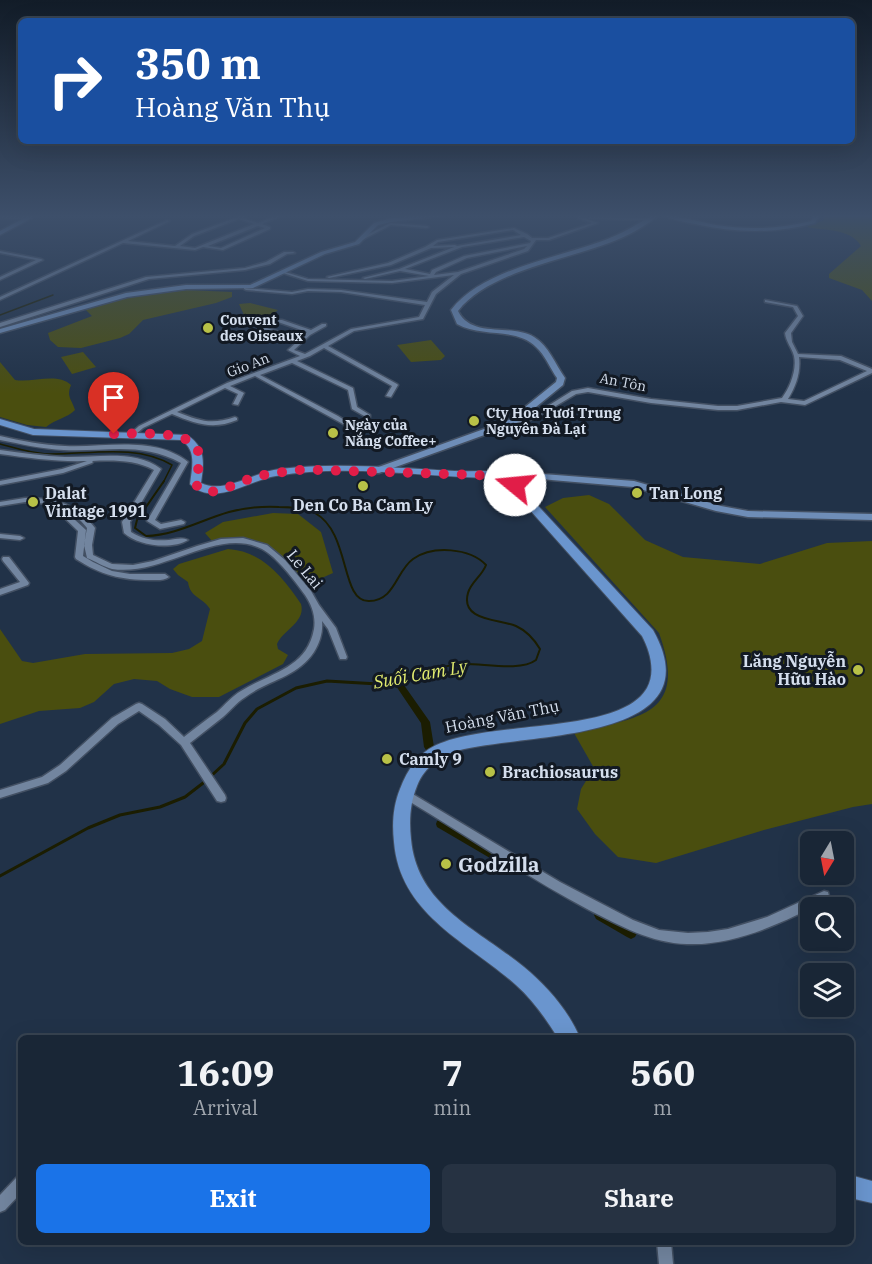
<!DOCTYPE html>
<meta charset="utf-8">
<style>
body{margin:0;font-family:"IBM Plex Serif",serif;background:#263242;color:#f1f3f6;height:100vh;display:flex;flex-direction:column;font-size:22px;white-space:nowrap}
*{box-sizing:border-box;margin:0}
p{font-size:20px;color:#9fa5ad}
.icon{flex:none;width:33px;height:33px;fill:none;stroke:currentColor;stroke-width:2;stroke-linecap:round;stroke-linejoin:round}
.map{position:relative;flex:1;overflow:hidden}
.sheet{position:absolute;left:18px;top:1035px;width:836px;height:210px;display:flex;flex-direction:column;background:#192636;border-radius:9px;box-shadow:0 6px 24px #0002,0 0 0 2px #374351}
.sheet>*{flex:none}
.hud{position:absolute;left:18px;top:18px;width:837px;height:126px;border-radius:9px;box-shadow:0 6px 24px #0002,0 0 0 2px #374351;background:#1a4fa0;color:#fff;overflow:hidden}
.needle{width:39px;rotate:190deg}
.fabs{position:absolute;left:800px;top:831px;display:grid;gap:12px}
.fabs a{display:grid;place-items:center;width:54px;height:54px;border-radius:9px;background:#192636;box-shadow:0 6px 24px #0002,0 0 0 2px #374351;font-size:30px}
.pin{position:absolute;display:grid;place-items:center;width:51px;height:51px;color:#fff;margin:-62px -26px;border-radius:50% 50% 50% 0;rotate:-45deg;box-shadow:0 0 6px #0007}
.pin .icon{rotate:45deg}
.me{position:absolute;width:66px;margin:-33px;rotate:287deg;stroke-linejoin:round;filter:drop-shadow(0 0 4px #0008)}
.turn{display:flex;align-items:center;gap:21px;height:126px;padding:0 18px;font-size:27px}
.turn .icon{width:78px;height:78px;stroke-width:2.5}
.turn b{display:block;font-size:42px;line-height:51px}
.eta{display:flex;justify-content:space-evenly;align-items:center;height:102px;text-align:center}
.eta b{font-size:36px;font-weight:800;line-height:42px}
.cta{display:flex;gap:12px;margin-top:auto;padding:12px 18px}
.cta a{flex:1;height:69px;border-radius:9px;background:#1a73e8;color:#fff;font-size:24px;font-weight:800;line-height:69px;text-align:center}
.cta a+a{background:#263242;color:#f1f3f6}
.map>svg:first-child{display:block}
.green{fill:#4a4e0f}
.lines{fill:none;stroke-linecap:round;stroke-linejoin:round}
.stream-far2{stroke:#1b1d01;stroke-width:1.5}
.stream-far1{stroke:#1b1d01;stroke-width:2}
.stream{stroke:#1b1d01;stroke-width:3}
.canal{fill:#1b1d01;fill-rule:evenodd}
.street-casing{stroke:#435063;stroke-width:3}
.secondary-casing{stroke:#435063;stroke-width:3}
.primary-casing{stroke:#435063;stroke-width:2}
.street{fill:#72859f;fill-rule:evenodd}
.secondary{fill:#6e8db7;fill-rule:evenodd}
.primary{fill:#6a95ce;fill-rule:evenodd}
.route{stroke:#e11d48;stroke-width:10;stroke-dasharray:0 18}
.poi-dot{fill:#b8c147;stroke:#121923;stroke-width:2}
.labels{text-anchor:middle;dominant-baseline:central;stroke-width:6;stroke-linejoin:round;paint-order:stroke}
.far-poi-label{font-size:14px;font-weight:bold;fill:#d4deed;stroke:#121923;text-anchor:start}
.far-street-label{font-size:14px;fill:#d4deed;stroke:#121923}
.poi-label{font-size:16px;font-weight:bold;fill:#d4deed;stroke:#121923;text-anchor:start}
.street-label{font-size:16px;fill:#d4deed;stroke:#121923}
.water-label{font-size:18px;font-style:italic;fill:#e2ec6f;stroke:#121923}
.near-poi-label{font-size:20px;font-weight:bold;fill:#d4deed;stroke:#121923;text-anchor:start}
</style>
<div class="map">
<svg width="872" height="1264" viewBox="0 0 872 1264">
<rect width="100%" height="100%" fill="#213248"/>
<!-- green -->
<g class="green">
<path d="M824 216H872V301L862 290 829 278V274L861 246C851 228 824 231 807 227L824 220Z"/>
<polygon points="187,290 232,292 232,297 216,303 143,320 129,334 120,338 81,348 58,347 50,340 48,333 92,316 85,309 126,297"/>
<polygon points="250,303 278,310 262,322 249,326 239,304"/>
<polygon points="431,340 445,356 441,360 411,362 397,345"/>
<polygon points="83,352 96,367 72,374 61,357"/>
<path d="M0 362 15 380C33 383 57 372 71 385 66 397 72 399 75 410 67 418 56 419 46 427L27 425 0 417Z"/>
<path d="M589 495 609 504 645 540 683 557 760 564 827 543 872 541V804L853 807 764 830 656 863 618 857 595 834 577 809 581 789 594 768 574 733C639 717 689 716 659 633L545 507 563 498Z"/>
<path d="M273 513 298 514 321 532 333 573 306 585C274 552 262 529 212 541L205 533 223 522Z"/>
<path d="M228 549C262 551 283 577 301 604 306 622 283 630 277 644L278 649 288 655 283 664 219 697H192L170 689 157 681 134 679 114 684 94 702 80 708 39 711 0 724V629L22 661 33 663 85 654 172 653 189 649 202 641 210 609C203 597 190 598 188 582L178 575 173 569 179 564Z"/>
</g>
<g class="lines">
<!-- stream-far2 -->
<g class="stream-far2">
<polyline points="0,315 53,295"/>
<path d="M0 444C15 448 30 453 46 454 87 455 135 443 172 465L163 483"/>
</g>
<!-- stream-far1 -->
<path class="stream-far1" d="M164 481 137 520 135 528 146 536C176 535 201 520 229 512 245 508 263 506 279 507 292 507 304 508 315 513 351 533 340 602 369 601 395 601 396 571 413 559 433 545 470 548 486 565 482 576 471 582 468 593 460 621 499 619 516 626 527 631 534 639 540 649L536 660C520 672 482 663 462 664 440 666 419 672 398 678"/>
<!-- stream -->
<g class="stream">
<polyline points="211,776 224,764 245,723 257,709 296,688 327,681 378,684 403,677"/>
<polyline points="0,876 88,828 120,815 160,807 185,797 207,780"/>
</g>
<!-- canal -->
<g class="canal">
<polygon points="396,677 399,678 430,722 434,747 432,750 429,751 426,750 424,747 421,723 392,680 393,678"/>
<polygon points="441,819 520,863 521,867 520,871 516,872 512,871 437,827 436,824 437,821"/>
<polygon points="600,910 635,929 637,933 635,937 631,939 627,937 596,919 594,915 596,911"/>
</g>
<!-- street casing -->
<g class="street-casing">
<g id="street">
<polygon points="0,216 29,217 31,218 29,219 0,218"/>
<path d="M240 216H246L243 218 258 223 275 216H281L262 224 270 227V229L223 250 203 247 195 250 123 243 0 300V297L167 220 170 221 128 241 175 246 192 234ZM239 219 254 224 195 248 180 246 194 236ZM258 226 265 228 221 248 208 246Z"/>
<path d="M578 216 598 223 549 240H536L528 251 461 274 436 294 423 319 354 331 328 346 397 384 398 385 391 397 386 396 392 386 324 348 310 356 297 361 353 388 357 407 370 415V417H366L352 409 348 390 292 363 260 375 338 416 349 423V425H345L255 376 230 386 244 393 238 405 233 404 238 394 225 388 177 412C200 421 211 425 235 417L237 418V420C213 430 196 424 172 414L143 428 135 435H131L130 434 139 426 227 383 300 356 288 350 298 341 260 329 263 327 301 338 307 332 278 322V320H282L311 330 322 324H326V326L310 335 294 350 305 354 351 329 419 317 425 305 341 292 308 291 292 294 246 290 244 289V288L292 292 308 289 341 290 427 302 432 292 454 275 392 283 308 281 283 273 285 272 308 279 392 281 429 276 400 271 365 279 363 278 399 269 454 247 431 248 391 265 329 278 327 277 388 263 425 247 437 240 514 228 527 234 532 238H548L592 223 578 218ZM513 230 521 235 457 246 455 245 433 246 438 242ZM524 237 531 241 530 243 464 256 432 270 430 274 405 269 462 247ZM527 246 524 249 458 272 434 275 436 272 467 258Z"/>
<polygon points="590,217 651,218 653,219 651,220 589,219"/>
<polygon points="390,223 427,226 429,227 427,228 391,225 362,240 359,239"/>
<polygon points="0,251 41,259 43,260 0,280 0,277 36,260 0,253"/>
<polygon points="284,252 293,252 295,253 287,254 270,264 245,270 149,279 0,327 0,323 146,277 245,268 266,262"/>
<path d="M765 300 797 306 803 316 791 333 792 342 798 354 841 356 872 369V373L805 405 781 402 737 410H718L651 403 588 392 576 394 534 419 512 424 509 422 530 417 572 391 588 388 651 399 718 406H737L782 398C790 387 797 370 794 356 792 348 786 342 785 333L798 316 793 307 765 302ZM799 357 840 360 867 371 804 401 788 399C796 386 801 372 799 357Z"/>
<path d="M0 436C21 441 43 445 65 446 105 448 154 435 188 462L155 520 161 524 181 520 185 522 184 524 160 529 147 521 181 463C141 441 106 452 64 450 42 449 21 444 0 440Z"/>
<path d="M0 450C22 453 43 456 65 457 96 458 135 449 161 469L130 522 131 532C144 540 155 541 169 540 176 539 182 537 188 540 172 550 138 546 124 533L122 522 154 470C135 460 114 460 92 461L93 462 92 463 63 473 0 485V481L62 469 87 461C58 462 29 458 0 454Z"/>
<path d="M25 498C55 498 76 503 95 528L92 545 93 555 112 564 133 565 153 561 197 546 221 539 243 538 267 545 285 560 311 591 319 605 336 628 347 657 346 659H340L328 629 322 621C323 632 320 642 314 652 297 678 267 680 244 698 236 703 230 711 223 717 212 726 201 734 190 743L225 795 226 798 225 801 221 802 217 801 181 745 159 725 139 711 118 724 66 771 48 783 0 798V790L42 777 60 765 112 718 136 704 139 703 142 704 165 719 184 737C195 728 206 720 217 712 225 705 232 696 241 691 269 673 307 669 314 629 316 617 312 605 305 595 295 581 277 557 262 549 217 526 163 577 112 569 104 567 95 561 87 558L84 545 87 528C80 519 73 513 62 508L86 530 83 556 93 562 112 571 130 574H165L169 577C164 581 157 580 150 580 121 580 101 575 76 559L75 557 78 531 50 504 25 502 0 506V502Z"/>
<polygon points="0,534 20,536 24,538 20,540 0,538"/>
<polygon points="3,557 9,557 29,583 28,585 0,595 0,589 20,582 3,561 2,559"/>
<path d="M406 790 560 882 633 920 659 930 688 933 708 932 728 929 767 917 824 891 828 892 829 896 828 900C785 921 737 946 687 944 651 943 621 926 589 910 525 876 465 834 402 797L401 794 402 791Z"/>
<polygon points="21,1176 21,1193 5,1210 0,1212 0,1195 16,1178"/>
<polygon points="657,1242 671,1242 673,1264 659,1264"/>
</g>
</g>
<!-- secondary casing -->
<g class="secondary-casing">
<g id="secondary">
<polygon points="28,216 36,216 0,235 0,231"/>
<polygon points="416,216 441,216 391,222 378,225 359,244 325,254 253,288 186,289 127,297 0,333 0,329 126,293 186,285 250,285 321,252 355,242 374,223 391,218"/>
<path d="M651 216H658C644 227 626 237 609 243 564 260 488 272 458 311 472 339 510 323 534 337 549 346 555 364 565 378L563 385 515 424 379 473H373V469L509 420 556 382 557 378C550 368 545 355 536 347 516 327 482 338 457 324L451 310C482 269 558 258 605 240 621 234 636 225 651 216Z"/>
<path d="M664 216C682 216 699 222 716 225 748 230 779 229 811 221L813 216H819L815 223C775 234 736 233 695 224 685 222 673 220 664 216Z"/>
<polygon points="543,474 634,481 721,506 748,511 872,514 872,520 748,517 716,511 633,487 540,479 538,477"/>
</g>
</g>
<!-- primary casing -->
<g class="primary-casing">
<g id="primary">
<path d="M0 419 34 429 187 435C206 447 204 463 201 483 225 495 255 471 280 469 338 462 397 468 455 471 485 472 518 468 547 475V479L527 480 526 484 519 487 529 496 653 630C719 747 512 732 453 752 437 758 423 770 417 786 410 803 409 821 411 839 417 906 478 929 524 967 546 985 569 1011 580 1038H558C546 1019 533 1000 516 985 468 942 400 915 394 842 392 824 393 806 400 789 406 773 415 758 429 749 479 718 619 737 647 688 656 672 650 651 642 636L521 500 503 486 500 478C426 478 349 463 276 476 249 480 214 508 190 484 192 467 197 450 181 440L33 435 0 425Z"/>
<polygon points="850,1175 872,1181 872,1203 850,1198"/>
</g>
</g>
<!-- street -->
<use href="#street" class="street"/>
<!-- secondary -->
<use href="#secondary" class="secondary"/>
<!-- primary -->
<use href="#primary" class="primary"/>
</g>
<!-- sky -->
<linearGradient id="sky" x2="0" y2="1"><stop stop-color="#121c28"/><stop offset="0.55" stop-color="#3d4f6a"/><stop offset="1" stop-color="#3d4f6a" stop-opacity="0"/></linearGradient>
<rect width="872" height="393" fill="url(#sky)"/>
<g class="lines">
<!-- route -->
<path class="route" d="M114 434C132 434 193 429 198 451 201 462 197 474 195 484L202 490 210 492 221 490 257 476 296 470H316L479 475 515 485"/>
</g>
<!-- markers -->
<g class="poi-dot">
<circle cx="208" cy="328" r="6"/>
<circle cx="474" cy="421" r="6"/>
<circle cx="333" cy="433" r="6"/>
<circle cx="363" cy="486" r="6"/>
<circle cx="637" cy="493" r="6"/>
<circle cx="33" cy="502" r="6"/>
<circle cx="858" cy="670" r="6"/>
<circle cx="387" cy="759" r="6"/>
<circle cx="490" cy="772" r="6"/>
<circle cx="446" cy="864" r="6"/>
</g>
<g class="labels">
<!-- far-poi labels -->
<g class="far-poi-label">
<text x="220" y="320">Couvent<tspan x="220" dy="16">des Oiseaux</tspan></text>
<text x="486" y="413">Cty Hoa Tươi Trung<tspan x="486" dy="16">Nguyên Đà Lạt</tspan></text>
<text x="345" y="425">Ngày của<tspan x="345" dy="16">Nắng Coffee+</tspan></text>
</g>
<!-- far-street labels -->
<g class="far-street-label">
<text transform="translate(248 365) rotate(-21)">Gio An</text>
<text transform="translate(623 382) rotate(11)">An Tôn</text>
</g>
<!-- poi labels -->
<g class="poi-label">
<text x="45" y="493">Dalat<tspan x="45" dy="18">Vintage 1991</tspan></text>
<text x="649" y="493">Tan Long</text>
<text x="363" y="505" text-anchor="middle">Den Co Ba Cam Ly</text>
<text x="846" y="661" text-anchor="end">Lăng Nguyễn<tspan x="846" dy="18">Hữu Hào</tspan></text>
<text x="399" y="759">Camly 9</text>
<text x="502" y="772">Brachiosaurus</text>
</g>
<!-- street labels -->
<g class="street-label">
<text transform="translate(305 569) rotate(50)">Le Lai</text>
<text transform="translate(502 716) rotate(-11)">Hoàng Văn Thụ</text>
</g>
<!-- water labels -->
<g class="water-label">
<text transform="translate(420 674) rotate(-10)">Suối Cam Ly</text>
</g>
<!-- near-poi labels -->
<g class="near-poi-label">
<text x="458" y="864">Godzilla</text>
</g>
</g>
</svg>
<div class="fabs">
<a><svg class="needle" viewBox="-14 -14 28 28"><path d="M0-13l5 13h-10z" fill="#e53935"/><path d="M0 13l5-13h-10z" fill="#9fa5ad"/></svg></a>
<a><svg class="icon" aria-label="search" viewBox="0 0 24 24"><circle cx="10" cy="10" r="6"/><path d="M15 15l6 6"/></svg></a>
<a><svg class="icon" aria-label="layers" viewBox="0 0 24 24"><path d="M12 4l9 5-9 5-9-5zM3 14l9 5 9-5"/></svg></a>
</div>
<div class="pin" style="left:114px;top:434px;background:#d93025"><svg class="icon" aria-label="arrive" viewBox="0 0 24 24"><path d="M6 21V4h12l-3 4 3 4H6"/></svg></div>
<svg class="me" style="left:515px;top:485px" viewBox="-20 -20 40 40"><circle r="19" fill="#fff"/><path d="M0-13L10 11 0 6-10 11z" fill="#e11d48"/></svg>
<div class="hud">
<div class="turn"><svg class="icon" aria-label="right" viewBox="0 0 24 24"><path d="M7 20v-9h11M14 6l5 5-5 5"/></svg><div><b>350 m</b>Hoàng Văn Thụ</div></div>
</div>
<section class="sheet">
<div class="eta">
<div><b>16:09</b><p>Arrival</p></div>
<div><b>7</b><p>min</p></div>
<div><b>560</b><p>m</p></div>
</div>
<div class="cta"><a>Exit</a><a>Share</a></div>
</section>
</div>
